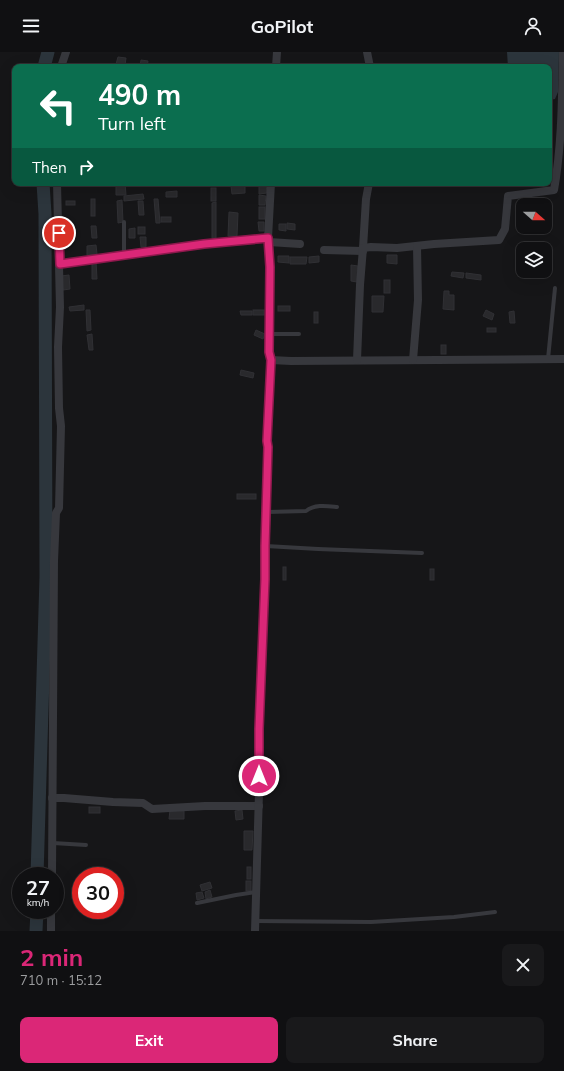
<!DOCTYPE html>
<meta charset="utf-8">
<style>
body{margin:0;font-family:Mulish,sans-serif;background:#19191b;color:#f1f3f6;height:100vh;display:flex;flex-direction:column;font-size:15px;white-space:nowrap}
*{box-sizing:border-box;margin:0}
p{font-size:13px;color:#9c9d9f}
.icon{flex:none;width:22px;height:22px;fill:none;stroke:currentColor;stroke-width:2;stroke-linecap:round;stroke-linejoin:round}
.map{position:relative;height:879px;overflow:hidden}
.sheet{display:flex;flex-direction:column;background:#101012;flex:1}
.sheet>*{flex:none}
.guide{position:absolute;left:12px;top:12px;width:540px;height:122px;border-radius:8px;box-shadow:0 4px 16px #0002,0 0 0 1px #303032;background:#0b6e4f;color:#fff;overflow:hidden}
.needle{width:26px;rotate:111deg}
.fabs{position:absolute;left:516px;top:146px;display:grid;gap:8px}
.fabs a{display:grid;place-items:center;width:36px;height:36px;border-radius:8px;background:#101012;box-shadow:0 4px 16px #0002,0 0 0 1px #303032;font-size:20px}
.speed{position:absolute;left:12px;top:815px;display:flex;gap:8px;font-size:20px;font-weight:700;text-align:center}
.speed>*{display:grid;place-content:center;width:52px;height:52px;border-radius:50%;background:#101012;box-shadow:0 4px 16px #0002,0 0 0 1px #303032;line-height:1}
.speed small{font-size:10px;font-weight:400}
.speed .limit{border:6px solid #d22;background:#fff;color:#111}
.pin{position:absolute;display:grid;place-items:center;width:34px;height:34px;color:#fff;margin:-17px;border:2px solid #fff;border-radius:50%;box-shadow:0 1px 4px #0007}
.me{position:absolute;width:44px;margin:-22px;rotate:0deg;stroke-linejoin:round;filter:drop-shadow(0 0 3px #0008)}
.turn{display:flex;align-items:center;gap:14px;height:84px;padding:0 20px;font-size:18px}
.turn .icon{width:52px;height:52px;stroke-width:2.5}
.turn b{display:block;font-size:28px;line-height:34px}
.then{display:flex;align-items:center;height:38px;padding:0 20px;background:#0003;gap:8px;font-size:15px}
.round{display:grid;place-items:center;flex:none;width:42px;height:42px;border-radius:8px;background:#19191b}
.summary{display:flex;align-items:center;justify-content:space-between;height:68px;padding:0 20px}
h1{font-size:24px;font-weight:700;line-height:30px;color:#db2777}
.action{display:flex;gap:8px;margin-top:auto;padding:8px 20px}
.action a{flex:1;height:46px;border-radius:8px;background:#db2777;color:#fff;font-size:16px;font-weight:700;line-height:46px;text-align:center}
.action a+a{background:#19191b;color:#f1f3f6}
header{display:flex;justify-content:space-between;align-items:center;height:52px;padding:0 20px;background:#101012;font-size:18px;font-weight:700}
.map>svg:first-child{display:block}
.water{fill:#2c353c}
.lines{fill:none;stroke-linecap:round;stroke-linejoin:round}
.river{stroke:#2c353c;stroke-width:13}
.building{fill:#29292c;stroke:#303034}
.service{stroke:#37383d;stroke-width:4}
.minor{stroke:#37383d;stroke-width:8}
.route-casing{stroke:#8e194d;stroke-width:10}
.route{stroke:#db2777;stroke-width:7}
</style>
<header><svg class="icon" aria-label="menu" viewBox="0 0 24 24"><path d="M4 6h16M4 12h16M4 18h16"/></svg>GoPilot<svg class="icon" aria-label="person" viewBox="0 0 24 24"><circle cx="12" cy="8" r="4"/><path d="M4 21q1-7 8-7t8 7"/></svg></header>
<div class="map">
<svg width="564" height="879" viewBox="0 0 564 879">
<rect width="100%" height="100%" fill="#161618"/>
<!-- water -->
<polygon class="water" points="507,0 559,0 558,40 555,47 549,48 549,15 508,15"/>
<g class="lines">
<!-- river -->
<g class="river">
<polyline points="44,15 48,0"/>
<polyline points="37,824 46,525 45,162 43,131"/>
<polyline points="36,879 37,858"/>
</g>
</g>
<!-- building -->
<g class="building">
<polygon points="118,5 126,6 125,13 116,12"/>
<polygon points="141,8 148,9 147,15 140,15"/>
<polygon points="116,131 125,131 126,143 116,143"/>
<polygon points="259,132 266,132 267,141 259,142"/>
<polygon points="245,133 245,141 232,142 231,134"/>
<rect x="211" y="136" width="5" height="13"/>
<polygon points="177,139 177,145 166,145 166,140"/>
<polygon points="143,142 144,147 124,149 124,144"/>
<polygon points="259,143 266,144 265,153 259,153"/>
<rect x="91" y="147" width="4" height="17"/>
<polygon points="154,147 158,147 160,171 156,171"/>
<polygon points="122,148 123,170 118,171 117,149"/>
<rect x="66" y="149" width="9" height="4"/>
<polygon points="138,149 143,149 144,163 139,163"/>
<polygon points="216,150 216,186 212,186 212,151"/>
<rect x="259" y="155" width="6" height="12"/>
<polygon points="229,160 238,161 237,184 228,184"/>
<rect x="161" y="165" width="10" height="5"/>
<polygon points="258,170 264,170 264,179 259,179"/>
<polygon points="287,171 295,172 295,178 287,177"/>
<polygon points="279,172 286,172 286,179 279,178"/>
<polygon points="91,174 96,174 97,186 92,186"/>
<rect x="138" y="175" width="7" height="7"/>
<polygon points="135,176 135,186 129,186 129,177"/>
<polygon points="140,185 146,185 146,195 141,195"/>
<polygon points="96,193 97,202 87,203 87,194"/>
<polygon points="387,203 397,203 397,212 387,211"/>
<polygon points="278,204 289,204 289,211 278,210"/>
<polygon points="319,204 319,210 309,211 309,205"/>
<polygon points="290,205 307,205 306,212 290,212"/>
<polygon points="92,209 96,209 97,227 92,227"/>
<polygon points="351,213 358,214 357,230 351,229"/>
<polygon points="452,220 464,221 463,226 451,224"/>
<polygon points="466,221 481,223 481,228 466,226"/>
<polygon points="69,223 70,237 63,238 61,224"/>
<rect x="384" y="228" width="6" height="13"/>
<polygon points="444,239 449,239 449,243 454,243 454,258 443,257"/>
<polygon points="372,244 384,244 383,260 372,260"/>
<polygon points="84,253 84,258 70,259 69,255"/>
<rect x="278" y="254" width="12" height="5"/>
<polygon points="86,258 90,258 91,278 87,279"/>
<rect x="253" y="258" width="11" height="5"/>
<polygon points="486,258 494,262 492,268 483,264"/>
<polygon points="240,259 252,259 252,263 241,263"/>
<polygon points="514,259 515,271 510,271 509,260"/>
<rect x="314" y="260" width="4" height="11"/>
<rect x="487" y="276" width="9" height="4"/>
<polygon points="256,278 265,282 263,287 254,283"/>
<polygon points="92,282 93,298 89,298 87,283"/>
<rect x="441" y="293" width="5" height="9"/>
<polygon points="241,318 254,321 253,326 240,323"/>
<rect x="237" y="442" width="19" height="5"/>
<rect x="283" y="515" width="3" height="13"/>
<rect x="430" y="517" width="4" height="11"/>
<rect x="89" y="755" width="11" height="6"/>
<polygon points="170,758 184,759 184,767 169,767"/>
<polygon points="242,758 243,767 236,768 235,759"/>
<polygon points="244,779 253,779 252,798 244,798"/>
<rect x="247" y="815" width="4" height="12"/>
<rect x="246" y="829" width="5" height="10"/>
<polygon points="210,830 212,836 202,839 200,833"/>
<polygon points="210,838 212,845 206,847 205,840"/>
<polygon points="202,840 204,846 197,848 196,841"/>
</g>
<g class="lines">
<!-- service -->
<g class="service">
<polyline points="124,203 124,170"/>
<polyline points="269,282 299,282"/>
<polyline points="548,307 555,236"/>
<path d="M267 460 306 459C315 452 327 454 337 455"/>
<polyline points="266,494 318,497 422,501"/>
<polyline points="53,791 86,793"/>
<polyline points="197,851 236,843 256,840"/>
<polyline points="255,869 371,870 454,865 495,860"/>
</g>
<!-- minor -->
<g class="minor">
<polyline points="367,0 370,15"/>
<polyline points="61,15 66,0"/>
<polyline points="276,15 277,0"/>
<polyline points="269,190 300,192"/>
<polyline points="363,196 366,147 369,131"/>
<polyline points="324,198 363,199"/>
<polyline points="60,212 204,192 268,186"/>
<polyline points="271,308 291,309 564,307"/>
<path d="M357 308 360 233 363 196 371 195 397 196 434 192 499 188 505 177 508 144 554 138C562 92 562 46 563 0"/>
<polyline points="413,308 418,248 417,194"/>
<polyline points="52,746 64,746 113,750 143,751 152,757 205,754 259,754"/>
<polyline points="52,824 54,509 56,461 59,456 61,374 59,356 58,295 60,255 57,131"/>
<polyline points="51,858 51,879"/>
<polyline points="255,879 259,740 259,677 265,527 268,395 267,389 271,308 269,300 270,215 268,186 271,131"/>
</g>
</g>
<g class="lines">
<!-- route casing -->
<g class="route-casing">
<polyline id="route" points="59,181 60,212 204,192 268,186 270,215 269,300 271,308 267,389 268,395 265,494 265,527 259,677 259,724"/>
</g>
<!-- route -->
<use href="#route" class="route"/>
</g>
</svg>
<div class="fabs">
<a><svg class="needle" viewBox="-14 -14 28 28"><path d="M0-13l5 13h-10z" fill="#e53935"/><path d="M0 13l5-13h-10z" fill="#9c9d9f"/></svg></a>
<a><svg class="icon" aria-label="layers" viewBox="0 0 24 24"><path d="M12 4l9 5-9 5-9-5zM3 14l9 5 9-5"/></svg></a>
</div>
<div class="speed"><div>27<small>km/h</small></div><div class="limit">30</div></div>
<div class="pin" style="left:59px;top:181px;background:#d93025"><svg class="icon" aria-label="arrive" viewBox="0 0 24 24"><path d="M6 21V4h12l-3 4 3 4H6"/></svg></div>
<svg class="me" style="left:259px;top:724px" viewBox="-20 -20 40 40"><circle r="17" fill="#db2777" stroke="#fff" stroke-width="3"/><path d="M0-11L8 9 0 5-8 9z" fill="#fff"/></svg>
<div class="guide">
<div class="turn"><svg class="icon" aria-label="left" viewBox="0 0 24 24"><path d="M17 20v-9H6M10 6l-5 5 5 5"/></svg><div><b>490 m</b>Turn left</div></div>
<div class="then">Then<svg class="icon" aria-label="right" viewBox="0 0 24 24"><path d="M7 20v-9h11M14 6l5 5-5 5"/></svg></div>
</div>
</div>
<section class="sheet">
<div class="summary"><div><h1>2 min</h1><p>710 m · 15:12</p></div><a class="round"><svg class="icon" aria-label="close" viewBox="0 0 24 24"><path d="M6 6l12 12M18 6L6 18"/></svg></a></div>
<div class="action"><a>Exit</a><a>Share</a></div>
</section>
